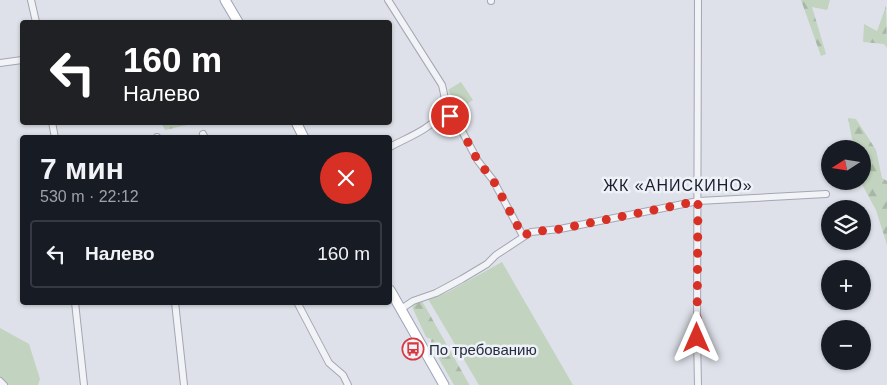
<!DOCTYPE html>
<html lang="ru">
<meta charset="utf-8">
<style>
body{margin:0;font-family:Arial,sans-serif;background:#242831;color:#f1f3f6;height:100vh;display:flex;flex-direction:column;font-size:19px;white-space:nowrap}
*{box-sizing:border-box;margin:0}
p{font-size:16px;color:#9ea1a6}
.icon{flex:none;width:28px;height:28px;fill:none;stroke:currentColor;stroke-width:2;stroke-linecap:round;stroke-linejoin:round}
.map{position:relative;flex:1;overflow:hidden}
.sheet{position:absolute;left:20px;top:135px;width:372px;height:170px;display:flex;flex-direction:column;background:#171b24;border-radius:5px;box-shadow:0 1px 4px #0004}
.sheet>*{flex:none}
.top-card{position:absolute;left:20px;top:20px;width:372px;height:105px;border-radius:5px;box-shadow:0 1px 4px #0004;background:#202124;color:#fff;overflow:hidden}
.needle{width:32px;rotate:258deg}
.fabs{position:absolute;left:821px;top:140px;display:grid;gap:10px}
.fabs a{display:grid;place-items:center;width:50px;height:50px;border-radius:50%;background:#171b24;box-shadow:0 1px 4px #0004;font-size:25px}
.pin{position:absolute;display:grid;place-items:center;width:42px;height:42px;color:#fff;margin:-21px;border:2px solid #fff;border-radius:50%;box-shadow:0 1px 5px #0007}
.me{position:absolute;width:55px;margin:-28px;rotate:0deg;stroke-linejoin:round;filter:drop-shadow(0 0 4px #0008)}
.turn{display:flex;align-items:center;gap:18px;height:105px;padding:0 20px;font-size:22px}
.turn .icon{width:65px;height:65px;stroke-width:2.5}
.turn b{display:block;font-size:35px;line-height:42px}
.round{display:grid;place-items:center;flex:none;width:52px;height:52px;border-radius:26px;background:#242831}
.headline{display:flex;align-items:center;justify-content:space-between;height:85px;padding:0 20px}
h1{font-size:30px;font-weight:800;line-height:38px}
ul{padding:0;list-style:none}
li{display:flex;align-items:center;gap:15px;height:68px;margin:0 10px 8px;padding:0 10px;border:2px solid #363941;border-radius:5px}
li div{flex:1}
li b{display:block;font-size:19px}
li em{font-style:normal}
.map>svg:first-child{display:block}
.green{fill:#c2d4bf}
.forest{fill:url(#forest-firs)}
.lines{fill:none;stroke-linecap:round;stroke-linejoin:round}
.minor-casing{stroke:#a3a7b3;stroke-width:8}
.major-casing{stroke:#9da4b6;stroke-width:11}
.minor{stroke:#f1f3f7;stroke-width:6}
.major{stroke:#fff;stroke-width:9}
.route{stroke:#d93025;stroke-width:9;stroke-dasharray:0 16.2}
.labels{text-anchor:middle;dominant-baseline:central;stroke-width:5;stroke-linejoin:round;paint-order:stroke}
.poi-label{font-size:15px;fill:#262d41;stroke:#eef1f6;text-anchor:start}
.neighbourhood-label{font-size:16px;letter-spacing:1px;fill:#191e32;stroke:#eef1f6}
</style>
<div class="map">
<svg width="887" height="385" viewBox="0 0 887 385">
<defs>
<pattern id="forest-firs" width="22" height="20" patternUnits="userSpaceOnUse" patternTransform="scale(1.25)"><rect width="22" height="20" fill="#c2d4bf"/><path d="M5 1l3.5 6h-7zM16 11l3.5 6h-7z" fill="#a7b6a5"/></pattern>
</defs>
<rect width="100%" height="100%" fill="#dee1e9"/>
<!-- green -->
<g class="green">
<polygon points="461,82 473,100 459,109 448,90"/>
<polygon points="502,262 573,385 479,385 428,299 446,293"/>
<polygon points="0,328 29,344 40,379 38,385 0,385"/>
</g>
<!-- forest -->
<g class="forest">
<polygon points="801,0 830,0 827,10 812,7 826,54 821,56"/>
<polygon points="886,6 887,48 884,44 863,42 864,24 877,31"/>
<polygon points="848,118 856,119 876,150 882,178 887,181 887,245 876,210 860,181 862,181 862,149 854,149"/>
<polygon points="161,123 161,122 188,123 187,125 165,130"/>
<polygon points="422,301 469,384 469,385 454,385 431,345 431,339 426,337 413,309 412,304"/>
</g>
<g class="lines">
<!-- minor casing -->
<g class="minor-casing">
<g id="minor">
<polyline points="31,0 36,22"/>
<path d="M388 0 442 85C444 94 447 103 442 112 432 129 406 138 390 147"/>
<polyline points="491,1 491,0"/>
<polyline points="0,63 22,60"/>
<polyline points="443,111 456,120 478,161 493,180 523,236"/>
<polyline points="52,122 55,138"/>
<polyline points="203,134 205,138"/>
<polyline points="157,137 157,138"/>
<polyline points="75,302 84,385"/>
<polyline points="175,302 184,385"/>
<polyline points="297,302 329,363 343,375 348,385"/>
<polyline points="401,309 413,301 436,293 462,279 487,264 496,255 531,232 560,229 698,201 826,194"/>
<polyline points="0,381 4,385"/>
<polyline points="698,385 697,337 698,0"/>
</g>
</g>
<!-- major casing -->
<g class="major-casing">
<g id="major">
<polyline points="225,0 238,22"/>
<polyline points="296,122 304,138"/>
<polyline points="390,290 444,385"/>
</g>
</g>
<!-- minor -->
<use href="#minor" class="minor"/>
<!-- major -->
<use href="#major" class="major"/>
</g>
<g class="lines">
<!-- route -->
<polyline class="route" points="450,116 456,120 478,161 493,180 523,236 531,232 560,229 698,201 697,338"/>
</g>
<!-- icons -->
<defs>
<g id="bus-ring" transform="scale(1.125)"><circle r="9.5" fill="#eef1f6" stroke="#d83941" stroke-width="1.5"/><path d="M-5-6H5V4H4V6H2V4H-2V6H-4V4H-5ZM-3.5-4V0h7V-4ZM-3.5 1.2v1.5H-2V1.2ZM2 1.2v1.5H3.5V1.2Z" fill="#d83941"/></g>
</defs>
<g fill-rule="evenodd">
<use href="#bus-ring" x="413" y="349"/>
</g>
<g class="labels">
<!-- poi labels -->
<g class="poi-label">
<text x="429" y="349">По требованию</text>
</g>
<!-- neighbourhood labels -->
<g class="neighbourhood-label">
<text x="678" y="185">ЖК «АНИСКИНО»</text>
</g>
</g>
</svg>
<div class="fabs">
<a><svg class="needle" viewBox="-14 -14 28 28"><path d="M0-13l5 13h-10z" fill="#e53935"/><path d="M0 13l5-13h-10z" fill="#9ea1a6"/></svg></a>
<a><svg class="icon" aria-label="layers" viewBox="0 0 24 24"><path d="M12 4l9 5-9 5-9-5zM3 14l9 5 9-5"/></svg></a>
<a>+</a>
<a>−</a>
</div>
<div class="pin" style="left:450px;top:116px;background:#d93025"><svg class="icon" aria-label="arrive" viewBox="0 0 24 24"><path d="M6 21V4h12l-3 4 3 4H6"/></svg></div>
<svg class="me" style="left:697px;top:338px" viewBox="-20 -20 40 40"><path d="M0-17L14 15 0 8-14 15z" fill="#d93025" stroke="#fff" stroke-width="4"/></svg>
<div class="top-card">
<div class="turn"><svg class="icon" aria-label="left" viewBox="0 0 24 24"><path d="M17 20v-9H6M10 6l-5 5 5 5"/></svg><div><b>160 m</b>Налево</div></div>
</div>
<section class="sheet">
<div class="headline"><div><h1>7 мин</h1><p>530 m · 22:12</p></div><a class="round" style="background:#d93025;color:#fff"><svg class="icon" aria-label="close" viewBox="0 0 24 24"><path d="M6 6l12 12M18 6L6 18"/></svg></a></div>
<ul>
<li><svg class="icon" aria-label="left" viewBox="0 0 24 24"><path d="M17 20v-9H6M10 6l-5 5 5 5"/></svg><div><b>Налево</b></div><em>160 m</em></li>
</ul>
</section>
</div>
